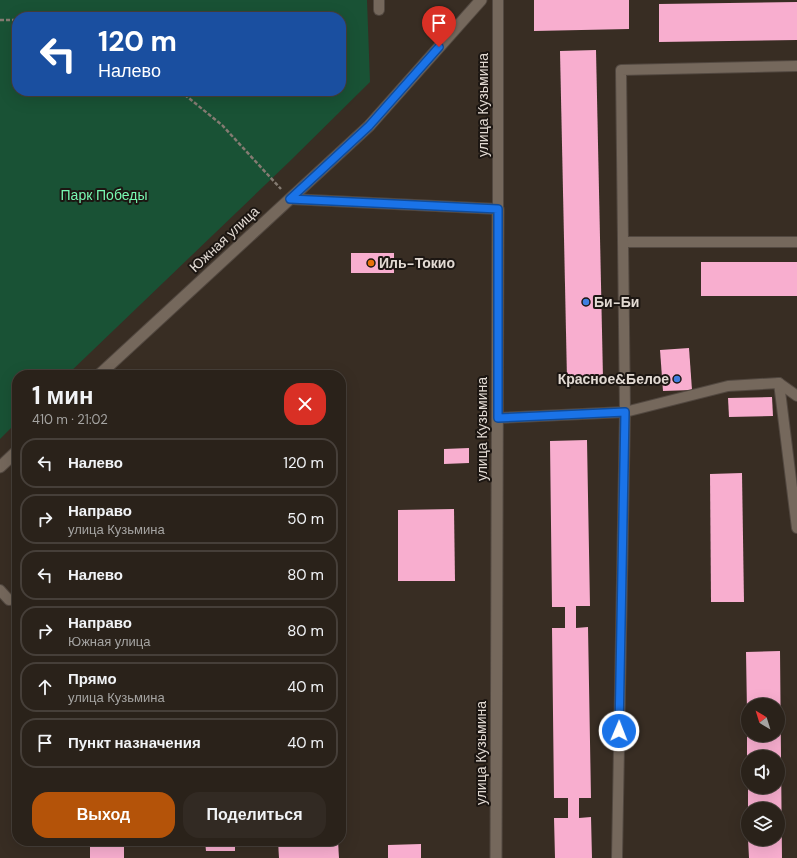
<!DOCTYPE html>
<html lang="ru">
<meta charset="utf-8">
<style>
body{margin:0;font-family:"DM Sans",sans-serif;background:#322a23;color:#f1f3f6;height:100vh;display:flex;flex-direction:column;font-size:15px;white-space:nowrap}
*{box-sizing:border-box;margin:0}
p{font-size:13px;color:#a5a4a2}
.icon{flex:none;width:22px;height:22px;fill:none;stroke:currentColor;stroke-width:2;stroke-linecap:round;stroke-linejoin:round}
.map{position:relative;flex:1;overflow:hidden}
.panel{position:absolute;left:12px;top:370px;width:334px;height:476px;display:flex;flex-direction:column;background:#2a221a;border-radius:16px;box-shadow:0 4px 16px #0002,0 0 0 1px #463f39}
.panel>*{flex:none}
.top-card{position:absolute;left:12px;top:12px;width:334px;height:84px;border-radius:16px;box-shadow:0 4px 16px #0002,0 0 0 1px #463f39;background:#1a4fa0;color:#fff;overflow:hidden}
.needle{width:26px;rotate:322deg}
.controls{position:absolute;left:741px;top:698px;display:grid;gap:8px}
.controls a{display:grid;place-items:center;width:44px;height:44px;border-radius:50%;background:#2a221a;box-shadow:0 4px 16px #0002,0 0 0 1px #463f39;font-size:20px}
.pin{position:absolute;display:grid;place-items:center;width:34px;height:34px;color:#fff;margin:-41px -17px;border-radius:50% 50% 50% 0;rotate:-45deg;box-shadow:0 0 4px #0007}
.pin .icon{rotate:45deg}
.me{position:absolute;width:44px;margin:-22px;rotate:1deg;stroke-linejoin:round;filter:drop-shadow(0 0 3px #0008)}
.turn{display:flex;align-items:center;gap:14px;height:84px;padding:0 20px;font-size:18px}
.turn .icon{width:52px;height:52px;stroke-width:2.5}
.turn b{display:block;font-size:28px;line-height:34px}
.round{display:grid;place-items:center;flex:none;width:42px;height:42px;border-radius:16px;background:#322a23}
.summary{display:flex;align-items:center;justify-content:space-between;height:68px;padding:0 20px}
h1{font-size:24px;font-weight:700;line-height:30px}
.cta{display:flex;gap:8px;margin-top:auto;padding:8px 20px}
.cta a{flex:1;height:46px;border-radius:16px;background:#b45309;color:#fff;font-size:16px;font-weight:700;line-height:46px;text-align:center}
.cta a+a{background:#322a23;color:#f1f3f6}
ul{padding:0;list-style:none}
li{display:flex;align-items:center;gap:12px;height:50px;margin:0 8px 6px;padding:0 12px;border:2px solid #463f39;border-radius:16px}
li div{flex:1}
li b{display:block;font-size:15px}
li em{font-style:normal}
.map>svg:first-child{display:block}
.green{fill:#195235;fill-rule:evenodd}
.building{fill:#f8aecf}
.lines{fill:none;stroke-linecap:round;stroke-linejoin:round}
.service-casing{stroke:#524840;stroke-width:12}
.minor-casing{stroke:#524840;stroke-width:13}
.tertiary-casing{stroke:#524840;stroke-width:13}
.path{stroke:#857b72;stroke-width:2.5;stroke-dasharray:4 2;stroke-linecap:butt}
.service{stroke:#75685c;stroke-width:10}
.minor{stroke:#75685c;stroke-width:11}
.tertiary{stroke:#75685c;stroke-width:11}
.route-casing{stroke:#114b97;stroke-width:10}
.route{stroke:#1a73e8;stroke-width:7}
.food-dot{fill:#e8710a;stroke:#1c1612;stroke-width:1.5}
.shop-dot{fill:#3f7fe0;stroke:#1c1612;stroke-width:1.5}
.labels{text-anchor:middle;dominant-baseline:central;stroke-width:4;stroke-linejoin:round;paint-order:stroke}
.street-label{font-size:14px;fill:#e2dad3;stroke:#1c1612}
.park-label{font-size:14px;fill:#78f7b2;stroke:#1c1612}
.poi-label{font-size:14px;font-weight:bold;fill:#e2dad3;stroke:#1c1612;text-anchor:start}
</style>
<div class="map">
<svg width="797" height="858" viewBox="0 0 797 858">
<rect width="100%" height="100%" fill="#382d23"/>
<!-- green -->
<path class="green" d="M0 0H367L370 82 289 162 67 375H17V422L0 439ZM17 17H341V91H17Z"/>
<!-- building -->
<g class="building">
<polygon points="534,0 629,0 629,29 534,31"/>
<polygon points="797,2 797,40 659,42 659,4"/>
<polygon points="596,50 603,378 567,379 560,51"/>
<rect x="351" y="253" width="43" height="20"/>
<rect x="701" y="262" width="96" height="34"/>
<polygon points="689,348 692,390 663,391 660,350"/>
<polygon points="772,397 773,416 729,417 728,398"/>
<polygon points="587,440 590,606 576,606 576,628 588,627 591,798 579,798 579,818 591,817 592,858 555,858 554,818 568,818 568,798 554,798 552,628 565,628 565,607 552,607 550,441"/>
<polygon points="469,448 469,463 444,464 444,449"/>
<polygon points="742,473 744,602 711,602 710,474"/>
<polygon points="454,509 455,581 398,581 398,510"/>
<polygon points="780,651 782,858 749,858 748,839 778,839 778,809 748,809 748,787 778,787 778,757 747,757 747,735 778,735 778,705 748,705 747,712 746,652"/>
<rect x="90" y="841" width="34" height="17"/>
<polygon points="205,841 235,841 235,851 206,851"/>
<polygon points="278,841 338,841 339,858 279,858"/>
<polygon points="421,844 421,858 388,858 388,845"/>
</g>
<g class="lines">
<!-- service casing -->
<g class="service-casing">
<g id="service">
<polyline points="379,0 379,10"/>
<polyline points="290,199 498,209 498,0"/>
<polyline points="623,242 797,242"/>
<polyline points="779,383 797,528"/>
<polyline points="497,418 625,412 728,386 779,383 797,396"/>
<polyline points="0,590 9,600"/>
<polyline points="617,858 625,412 621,70 797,66"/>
</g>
</g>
<!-- minor casing -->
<g class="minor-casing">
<polyline id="minor" points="496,858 498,209"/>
</g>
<!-- tertiary casing -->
<g class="tertiary-casing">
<g id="tertiary">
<polyline points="99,375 369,126 481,0"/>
<polyline points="0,467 17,451"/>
</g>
</g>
<!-- path -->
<g class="path">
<polyline points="0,20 17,20"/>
<polyline points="180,91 222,125 281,189"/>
</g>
<!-- service -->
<use href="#service" class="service"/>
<!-- minor -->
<use href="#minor" class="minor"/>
<!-- tertiary -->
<use href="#tertiary" class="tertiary"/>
</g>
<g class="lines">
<!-- route casing -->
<g class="route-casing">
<polyline id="route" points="439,47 369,126 290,199 498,209 498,418 625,412 619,731"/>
</g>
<!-- route -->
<use href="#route" class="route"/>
</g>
<!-- markers -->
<circle class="food-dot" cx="371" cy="263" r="4"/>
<g class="shop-dot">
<circle cx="586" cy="302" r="4"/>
<circle cx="677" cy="379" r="4"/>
</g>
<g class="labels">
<!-- street labels -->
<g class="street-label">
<text transform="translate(483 105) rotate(-90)">улица Кузьмина</text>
<text transform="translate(224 239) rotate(-43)">Южная улица</text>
<text transform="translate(482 429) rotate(-90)">улица Кузьмина</text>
<text transform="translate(481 753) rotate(-90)">улица Кузьмина</text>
</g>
<!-- park labels -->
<g class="park-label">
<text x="104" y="195">Парк Победы</text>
</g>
<!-- poi labels -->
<g class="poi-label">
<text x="379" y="263">Иль-Токио</text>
<text x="594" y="302">Би-Би</text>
<text x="669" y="379" text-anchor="end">Красное&amp;Белое</text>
</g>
</g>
</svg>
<div class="controls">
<a><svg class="needle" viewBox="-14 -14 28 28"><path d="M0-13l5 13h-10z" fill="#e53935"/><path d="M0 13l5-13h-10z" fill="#a5a4a2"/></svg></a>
<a><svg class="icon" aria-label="sound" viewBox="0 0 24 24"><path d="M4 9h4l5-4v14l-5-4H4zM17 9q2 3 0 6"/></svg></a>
<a><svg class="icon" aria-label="layers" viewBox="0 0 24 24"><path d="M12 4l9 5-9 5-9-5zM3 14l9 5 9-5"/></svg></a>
</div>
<div class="pin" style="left:439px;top:47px;background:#d93025"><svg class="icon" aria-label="arrive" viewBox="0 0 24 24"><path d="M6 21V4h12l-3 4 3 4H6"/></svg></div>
<svg class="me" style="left:619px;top:731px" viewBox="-20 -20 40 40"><circle r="17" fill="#1a73e8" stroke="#fff" stroke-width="3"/><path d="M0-11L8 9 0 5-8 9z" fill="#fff"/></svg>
<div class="top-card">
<div class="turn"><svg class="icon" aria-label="left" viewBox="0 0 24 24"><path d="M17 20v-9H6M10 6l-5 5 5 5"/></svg><div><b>120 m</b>Налево</div></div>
</div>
<section class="panel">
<div class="summary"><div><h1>1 мин</h1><p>410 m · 21:02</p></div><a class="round" style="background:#d93025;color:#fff"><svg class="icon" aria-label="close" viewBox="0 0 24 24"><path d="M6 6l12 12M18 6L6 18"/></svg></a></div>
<ul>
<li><svg class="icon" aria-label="left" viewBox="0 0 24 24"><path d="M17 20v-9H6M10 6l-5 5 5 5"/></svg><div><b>Налево</b></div><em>120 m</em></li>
<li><svg class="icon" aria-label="right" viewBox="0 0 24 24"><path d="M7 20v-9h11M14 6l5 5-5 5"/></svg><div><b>Направо</b><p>улица Кузьмина</p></div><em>50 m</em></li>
<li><svg class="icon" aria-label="left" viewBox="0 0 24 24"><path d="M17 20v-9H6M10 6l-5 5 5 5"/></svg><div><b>Налево</b></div><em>80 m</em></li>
<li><svg class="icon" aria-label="right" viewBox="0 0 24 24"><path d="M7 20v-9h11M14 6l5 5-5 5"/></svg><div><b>Направо</b><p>Южная улица</p></div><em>80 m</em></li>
<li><svg class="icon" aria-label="ahead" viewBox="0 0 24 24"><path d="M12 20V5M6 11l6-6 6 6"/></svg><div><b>Прямо</b><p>улица Кузьмина</p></div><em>40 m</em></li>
<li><svg class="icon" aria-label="arrive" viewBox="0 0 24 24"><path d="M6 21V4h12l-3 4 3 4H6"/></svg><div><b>Пункт назначения</b></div><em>40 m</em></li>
</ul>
<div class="cta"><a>Выход</a><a>Поделиться</a></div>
</section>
</div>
